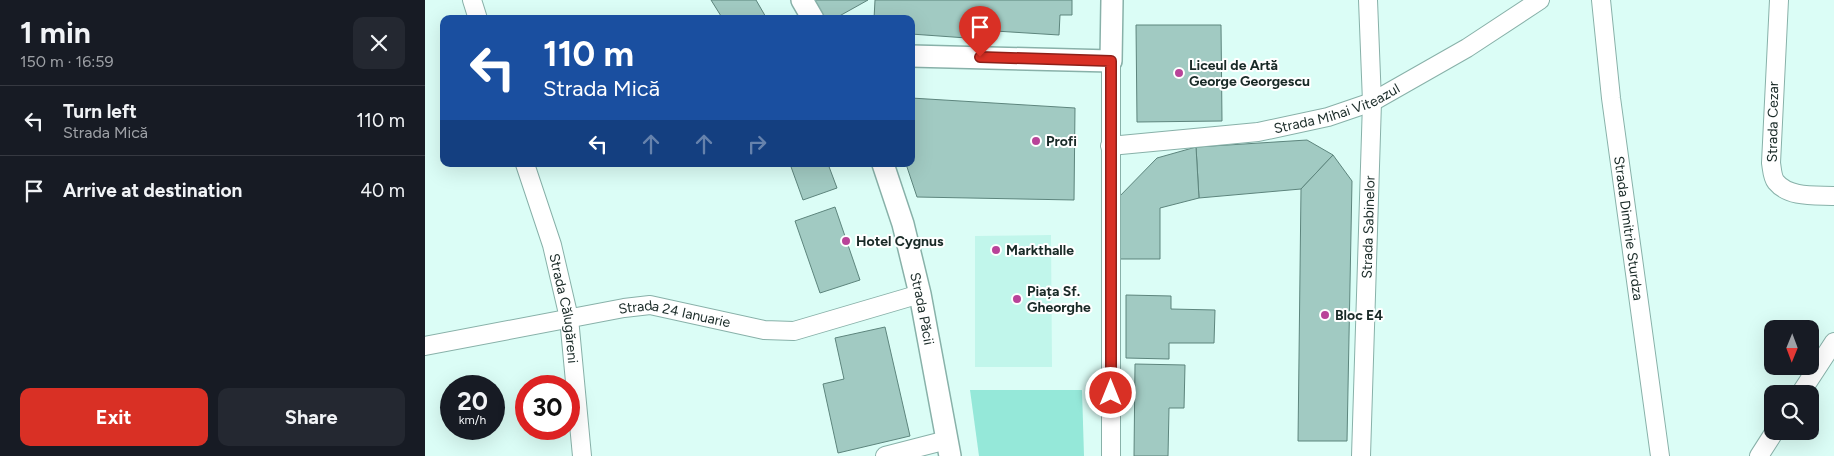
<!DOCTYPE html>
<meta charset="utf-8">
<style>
body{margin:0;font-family:Figtree,sans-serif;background:#242831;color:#f1f3f6;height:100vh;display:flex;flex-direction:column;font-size:19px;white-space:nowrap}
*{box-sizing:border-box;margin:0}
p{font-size:16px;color:#9ea1a6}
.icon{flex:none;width:28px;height:28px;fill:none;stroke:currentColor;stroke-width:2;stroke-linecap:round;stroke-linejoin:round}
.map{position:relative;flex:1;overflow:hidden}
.details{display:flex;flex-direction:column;background:#171b24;width:425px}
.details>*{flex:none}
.hud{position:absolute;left:15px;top:15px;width:475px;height:152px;border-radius:10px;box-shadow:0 5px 20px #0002;background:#1a4fa0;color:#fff;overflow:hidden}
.needle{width:32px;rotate:181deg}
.controls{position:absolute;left:1339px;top:320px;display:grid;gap:10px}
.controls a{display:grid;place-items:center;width:55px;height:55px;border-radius:10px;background:#171b24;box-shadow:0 5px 20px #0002;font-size:25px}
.speed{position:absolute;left:15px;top:375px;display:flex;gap:10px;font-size:25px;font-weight:700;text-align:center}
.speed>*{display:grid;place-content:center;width:65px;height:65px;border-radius:50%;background:#171b24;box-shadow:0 5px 20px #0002;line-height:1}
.speed small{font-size:12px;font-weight:400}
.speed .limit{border:8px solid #d22;background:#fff;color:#111}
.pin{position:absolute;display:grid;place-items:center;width:42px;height:42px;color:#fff;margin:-51px -21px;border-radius:50% 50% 50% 0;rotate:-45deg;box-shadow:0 0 5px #0007}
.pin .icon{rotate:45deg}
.me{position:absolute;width:55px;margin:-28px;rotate:0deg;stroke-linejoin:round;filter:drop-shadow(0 0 4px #0008)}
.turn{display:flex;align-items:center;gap:18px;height:105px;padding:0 20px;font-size:22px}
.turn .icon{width:65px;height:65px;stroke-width:2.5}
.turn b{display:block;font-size:35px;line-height:42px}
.lanes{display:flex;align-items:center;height:48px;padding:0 20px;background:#0003;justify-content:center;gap:25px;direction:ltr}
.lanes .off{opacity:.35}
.round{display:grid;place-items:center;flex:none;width:52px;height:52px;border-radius:10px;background:#242831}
.overview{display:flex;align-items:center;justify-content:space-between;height:85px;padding:0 20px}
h1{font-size:30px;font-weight:700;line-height:38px}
.button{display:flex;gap:10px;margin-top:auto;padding:10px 20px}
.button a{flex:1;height:58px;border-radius:10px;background:#d93025;color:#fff;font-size:20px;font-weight:700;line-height:58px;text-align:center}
.button a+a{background:#242831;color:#f1f3f6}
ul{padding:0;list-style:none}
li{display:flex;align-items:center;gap:15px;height:70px;padding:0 20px;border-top:1px solid #363941}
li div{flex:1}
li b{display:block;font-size:19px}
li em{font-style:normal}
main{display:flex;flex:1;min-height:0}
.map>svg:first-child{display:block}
.built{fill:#c1f6eb}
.green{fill:#95e8d9}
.building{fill:#a1cac2;stroke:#5d857d}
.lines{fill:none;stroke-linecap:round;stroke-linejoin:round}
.minor-casing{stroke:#88b1a9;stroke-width:20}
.tertiary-casing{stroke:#88b1a9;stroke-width:24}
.minor{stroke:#fff;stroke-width:18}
.tertiary{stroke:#fff;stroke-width:21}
.route-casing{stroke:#8d1f18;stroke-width:12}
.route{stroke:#d93025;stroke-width:9}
.poi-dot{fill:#b94399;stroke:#fff;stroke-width:2}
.labels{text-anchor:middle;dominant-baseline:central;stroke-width:4;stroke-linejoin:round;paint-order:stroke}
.poi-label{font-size:14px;font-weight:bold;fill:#192a27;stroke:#fff;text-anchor:start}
.street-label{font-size:14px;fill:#192a27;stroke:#fff}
</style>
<main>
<section class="details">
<div class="overview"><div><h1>1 min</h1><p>150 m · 16:59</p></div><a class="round"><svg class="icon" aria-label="close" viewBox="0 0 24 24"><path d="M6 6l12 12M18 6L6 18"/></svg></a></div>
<ul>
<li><svg class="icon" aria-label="left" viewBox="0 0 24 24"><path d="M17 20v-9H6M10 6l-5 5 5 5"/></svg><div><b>Turn left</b><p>Strada Mică</p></div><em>110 m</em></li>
<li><svg class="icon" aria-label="arrive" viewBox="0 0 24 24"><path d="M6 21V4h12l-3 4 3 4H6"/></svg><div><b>Arrive at destination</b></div><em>40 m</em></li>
</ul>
<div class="button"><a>Exit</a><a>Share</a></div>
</section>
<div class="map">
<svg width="1409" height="456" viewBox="0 0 1409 456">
<rect width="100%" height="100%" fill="#dbfdf6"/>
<!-- built -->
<polygon class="built" points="626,235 627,367 550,367 550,236"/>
<!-- green -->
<polygon class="green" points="545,390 657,390 659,456 554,456"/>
<!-- building -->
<g class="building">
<polygon points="286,0 331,0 342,19 291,19 296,16"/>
<polygon points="389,0 443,0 409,19 400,19"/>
<polygon points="450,0 647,0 647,15 635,15 634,35 570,31 570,40 486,34 486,19 449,19"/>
<polygon points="711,25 796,25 797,121 712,122"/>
<polygon points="486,98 650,108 649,200 492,197 481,164 486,164"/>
<polygon points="882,140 908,155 876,189 774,198 771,147"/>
<polygon points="771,147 774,198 735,208 735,259 691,259 692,199 732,158"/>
<polygon points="908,155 927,181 922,441 873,441 876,189"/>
<polygon points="365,164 403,164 412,188 378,200"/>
<polygon points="410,207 435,280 395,293 370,221"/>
<polygon points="701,295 746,296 746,309 790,310 789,343 744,343 744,359 701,358"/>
<polygon points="460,327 485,436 413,453 398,384 419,379 410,338"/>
<polygon points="710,364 760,365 759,408 744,408 743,456 709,456"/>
</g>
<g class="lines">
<!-- minor casing -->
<g class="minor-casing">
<g id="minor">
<polyline points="47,0 53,19"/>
<path id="s1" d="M1176 0 1186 98 1235 456"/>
<path d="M1354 0 1346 163C1347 168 1347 177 1351 182 1364 198 1391 195 1409 196"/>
<polyline points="686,61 686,456"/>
<path id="s2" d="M685 146 833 132 903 117 947 102 1042 48 1115 0"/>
<path id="s3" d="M100 164 127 245 144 318 157 456"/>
<path id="s4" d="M0 346 199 308 225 305 339 330 369 331 495 294"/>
<polyline points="1375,394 1409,342"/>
<polyline points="460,456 522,440"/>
<path id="s5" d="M936 456 947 102 943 0"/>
<polyline points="1334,456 1350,431"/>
</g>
</g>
<!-- tertiary casing -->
<g class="tertiary-casing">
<g id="tertiary">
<polyline points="377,0 388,19"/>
<polyline points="486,56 686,61 687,0"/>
<path id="s6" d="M458 164 478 224 495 294 525 456"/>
</g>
</g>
<!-- minor -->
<use href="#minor" class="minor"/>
<!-- tertiary -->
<use href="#tertiary" class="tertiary"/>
</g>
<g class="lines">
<!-- route casing -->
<g class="route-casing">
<polyline id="route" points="555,57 686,61 686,393"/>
</g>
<!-- route -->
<use href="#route" class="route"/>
</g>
<!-- markers -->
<g class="poi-dot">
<circle cx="754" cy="73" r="5"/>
<circle cx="611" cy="141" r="5"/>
<circle cx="421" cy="241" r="5"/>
<circle cx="571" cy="250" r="5"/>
<circle cx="592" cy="299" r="5"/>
<circle cx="900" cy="315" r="5"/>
</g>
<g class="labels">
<!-- poi labels -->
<g class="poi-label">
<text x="764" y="65">Liceul de Artă<tspan x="764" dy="16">George Georgescu</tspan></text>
<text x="621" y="141">Profi</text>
<text x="431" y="241">Hotel Cygnus</text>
<text x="581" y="250">Markthalle</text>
<text x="602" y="291">Piața Sf.<tspan x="602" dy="16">Gheorghe</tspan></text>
<text x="910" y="315">Bloc E4</text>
</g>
<!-- street labels -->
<g class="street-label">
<text stroke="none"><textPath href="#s2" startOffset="231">Strada Mihai Viteazul</textPath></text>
<text transform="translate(1348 122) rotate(-89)">Strada Cezar</text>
<text stroke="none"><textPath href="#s5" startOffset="229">Strada Sabinelor</textPath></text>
<text stroke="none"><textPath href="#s1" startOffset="230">Strada Dimitrie Sturdza</textPath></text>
<text stroke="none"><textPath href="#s3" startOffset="150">Strada Călugăreni</textPath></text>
<text stroke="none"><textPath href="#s6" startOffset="150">Strada Păcii</textPath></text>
<text stroke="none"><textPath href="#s4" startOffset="254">Strada 24 Ianuarie</textPath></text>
</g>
</g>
</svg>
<div class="controls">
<a><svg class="needle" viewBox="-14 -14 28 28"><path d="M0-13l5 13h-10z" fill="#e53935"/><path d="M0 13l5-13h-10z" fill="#9ea1a6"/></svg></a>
<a><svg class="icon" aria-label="search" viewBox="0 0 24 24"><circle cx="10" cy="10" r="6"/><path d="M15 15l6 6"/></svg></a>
</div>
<div class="speed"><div>20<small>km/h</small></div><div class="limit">30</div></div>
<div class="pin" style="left:555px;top:57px;background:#d93025"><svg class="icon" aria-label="arrive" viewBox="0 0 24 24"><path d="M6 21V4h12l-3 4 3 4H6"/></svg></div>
<svg class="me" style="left:686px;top:393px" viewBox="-20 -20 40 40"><circle r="17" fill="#d93025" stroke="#fff" stroke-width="3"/><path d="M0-11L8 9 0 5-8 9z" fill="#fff"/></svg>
<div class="hud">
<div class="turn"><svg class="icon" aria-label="left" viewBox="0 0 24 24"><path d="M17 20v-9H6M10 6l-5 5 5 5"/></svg><div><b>110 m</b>Strada Mică</div></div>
<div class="lanes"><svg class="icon" aria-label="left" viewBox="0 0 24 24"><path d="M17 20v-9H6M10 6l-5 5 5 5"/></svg><svg class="icon off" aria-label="ahead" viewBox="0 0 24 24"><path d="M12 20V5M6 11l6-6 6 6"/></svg><svg class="icon off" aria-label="ahead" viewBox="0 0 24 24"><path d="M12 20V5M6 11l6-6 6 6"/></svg><svg class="icon off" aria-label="right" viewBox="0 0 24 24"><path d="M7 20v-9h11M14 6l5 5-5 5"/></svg></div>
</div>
</div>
</main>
